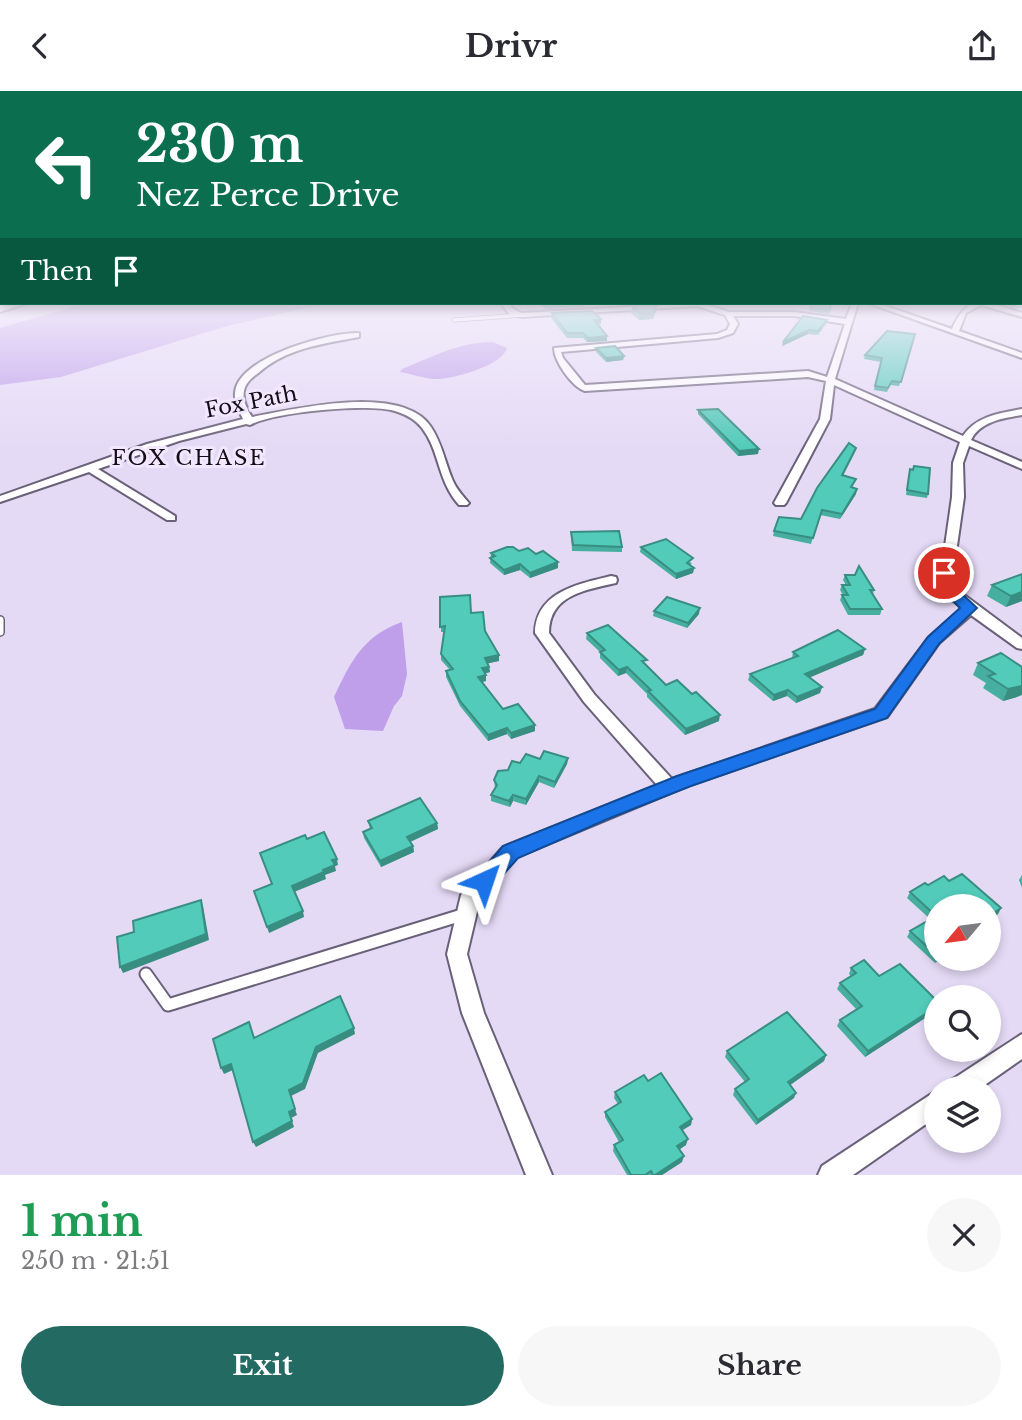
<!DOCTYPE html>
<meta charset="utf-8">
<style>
body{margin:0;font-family:"Libre Baskerville",serif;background:#f7f7f7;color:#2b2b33;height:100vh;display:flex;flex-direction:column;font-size:26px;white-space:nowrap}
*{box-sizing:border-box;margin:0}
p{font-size:23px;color:#7c7c81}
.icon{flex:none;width:38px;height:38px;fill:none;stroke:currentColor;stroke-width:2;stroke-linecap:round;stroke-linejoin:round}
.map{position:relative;height:1084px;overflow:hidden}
.drawer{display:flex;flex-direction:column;background:#fff;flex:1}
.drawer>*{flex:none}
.banner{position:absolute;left:0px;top:0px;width:1022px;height:214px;box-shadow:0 4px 10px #0003;background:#0b6e4f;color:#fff;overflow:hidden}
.needle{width:46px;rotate:241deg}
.fabs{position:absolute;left:924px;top:803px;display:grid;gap:14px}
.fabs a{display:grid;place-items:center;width:77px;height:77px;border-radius:50%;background:#fff;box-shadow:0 4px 10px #0003;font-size:35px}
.pin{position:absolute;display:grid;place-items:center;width:60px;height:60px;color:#fff;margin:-30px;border:4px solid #fff;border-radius:50%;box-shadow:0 2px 7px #0007}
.me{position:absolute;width:77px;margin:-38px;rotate:42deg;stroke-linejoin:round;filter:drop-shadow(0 0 5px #0008)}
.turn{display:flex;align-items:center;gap:24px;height:147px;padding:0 21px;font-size:32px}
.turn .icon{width:91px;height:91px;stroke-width:2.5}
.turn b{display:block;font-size:49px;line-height:60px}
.then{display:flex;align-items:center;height:66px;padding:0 21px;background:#0003;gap:14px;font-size:26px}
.round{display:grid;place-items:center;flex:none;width:74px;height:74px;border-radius:37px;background:#f7f7f7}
.headline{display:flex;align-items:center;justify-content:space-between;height:119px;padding:0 21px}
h1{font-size:42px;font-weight:700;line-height:52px;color:#1e9e55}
.action{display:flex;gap:14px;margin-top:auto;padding:14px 21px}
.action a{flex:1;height:80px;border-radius:42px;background:#236b62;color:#fff;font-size:28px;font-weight:700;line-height:80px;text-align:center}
.action a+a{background:#f7f7f7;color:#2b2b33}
header{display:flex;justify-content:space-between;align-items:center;height:91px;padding:0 21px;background:#fff;font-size:32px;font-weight:700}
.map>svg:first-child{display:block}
.water{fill:#bf9eea}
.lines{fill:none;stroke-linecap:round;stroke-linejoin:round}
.lane-far2-casing{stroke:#6a6078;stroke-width:5}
.lane-far1-casing{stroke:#6a6078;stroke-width:10}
.lane-casing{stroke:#6a6078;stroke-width:15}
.street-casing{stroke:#6a6078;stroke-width:4}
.secondary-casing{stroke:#6a6078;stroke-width:4}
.lane-far2{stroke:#fff;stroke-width:3.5}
.lane-far1{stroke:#fff;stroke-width:7}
.lane{stroke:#fff;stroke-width:11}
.street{fill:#fff;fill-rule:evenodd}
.secondary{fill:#fff;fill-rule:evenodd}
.wall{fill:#47afa0}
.shaded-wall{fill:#398e82}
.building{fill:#52cbba;stroke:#398e82;stroke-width:2}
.route{fill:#1a73e8;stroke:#114b97;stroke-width:2}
.labels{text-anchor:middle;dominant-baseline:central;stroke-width:6;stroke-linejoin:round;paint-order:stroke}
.far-street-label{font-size:21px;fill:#120e18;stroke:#f1e8ff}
.far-neighbourhood-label{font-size:21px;letter-spacing:2px;fill:#120e18;stroke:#f1e8ff}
</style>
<header><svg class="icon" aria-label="back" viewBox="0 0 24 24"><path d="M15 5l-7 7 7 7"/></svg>Drivr<svg class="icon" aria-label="share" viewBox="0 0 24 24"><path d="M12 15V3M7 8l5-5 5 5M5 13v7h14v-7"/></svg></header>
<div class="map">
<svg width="1022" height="1084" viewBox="0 0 1022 1084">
<rect width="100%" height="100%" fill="#e5daf6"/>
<!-- water -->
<g class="water">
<polygon points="87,212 328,212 227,235 61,286 0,294 0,237"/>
<path d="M493 251 507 257C502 275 451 289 433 288 423 287 411 283 400 281L402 278C432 266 459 251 493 251Z"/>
<path d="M402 531 407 583 402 605 394 615 383 640 345 638 334 606C351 570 363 545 402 531Z"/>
</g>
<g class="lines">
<!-- lane-far2 casing -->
<g class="lane-far2-casing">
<polyline id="lane-far2" points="454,229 522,224"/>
</g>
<!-- lane-far1 casing -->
<g class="lane-far1-casing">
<polyline id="lane-far1" points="0,529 0,541"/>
</g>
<!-- lane casing -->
<g class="lane-casing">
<polyline id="lane" points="146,883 168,914 462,824"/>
</g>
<!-- street casing -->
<g class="street-casing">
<g id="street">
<path d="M501 212H508L515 219 522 222 701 212 729 221H794L846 228 852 212H858L835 288 963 345C976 325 1000 322 1022 318V324C1004 327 980 330 971 349L1022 371V378L969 355 963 372 964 406 957 455 950 482 959 500 1022 547V558L1017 557 971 524 939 552 887 626 690 694 517 766 480 808 467 863 484 922 552 1084H526L462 922 447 863 461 804 503 756 657 694 584 611 535 542C536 501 578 493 611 485L616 486 617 489 616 492C585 499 549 504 549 542L594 603 672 688 875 618 929 546 962 517 948 505 938 482 945 455 952 406 953 372 960 351 834 294 830 328 786 412 784 414H776L774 412 820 328 826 290 808 286 585 300C572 296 554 270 554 257L717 243 727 239 730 233 725 224 697 215 522 226 509 223ZM733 225H794L845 233 827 286 808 280 585 294 563 267 561 261 718 247 733 242 738 233Z"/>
<path d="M868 212H877L952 238C969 199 989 212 1022 222V226L981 214 966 222 959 240 1022 262V267Z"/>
<path d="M359 242V246C322 253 286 257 257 283 251 287 245 293 244 300 242 309 247 318 252 326 295 318 402 292 431 336 442 352 445 372 453 390 457 399 463 405 469 412L467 414H459C437 389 440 360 422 337 415 328 405 323 395 320 368 312 274 321 250 334L246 333 179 350 98 378 175 425V429H167L89 381 0 411V405L147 353 243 328C239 320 234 311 235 302 237 266 330 241 359 242Z"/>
<polygon points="1022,943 1022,968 979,998 946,998 950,990"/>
<polygon points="936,1000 936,1026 853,1084 818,1084 822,1075"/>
</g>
</g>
<!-- secondary casing -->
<g class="secondary-casing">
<polygon id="secondary" points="13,212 28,212 0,221 0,215"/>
</g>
<!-- lane-far2 -->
<use href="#lane-far2" class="lane-far2"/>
<!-- lane-far1 -->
<use href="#lane-far1" class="lane-far1"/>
<!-- lane -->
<use href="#lane" class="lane"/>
<!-- street -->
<use href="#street" class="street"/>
<!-- secondary -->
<use href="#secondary" class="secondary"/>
</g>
<!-- wall -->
<g class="wall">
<polygon points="1020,205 1022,205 1022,218 1003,213 1020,212"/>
<polygon points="540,212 583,212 583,216 545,218"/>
<polygon points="620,212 648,212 623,214"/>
<polygon points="831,212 829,223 809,220 810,217"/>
<polygon points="657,213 656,220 653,228 639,229 631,222 632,215"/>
<polygon points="552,222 601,228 601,233 597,233 607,250 587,251 583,247 567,247 551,227"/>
<polygon points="827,229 826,233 818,244 808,243 782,255 783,251"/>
<polygon points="915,243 899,295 890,294 887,301 874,299 881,271 864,268 865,264"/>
<polygon points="596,257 624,265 623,269 606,271 596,261"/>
<polygon points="698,319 758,363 738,365 698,323"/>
<polygon points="855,361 843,385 854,393 852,396 856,403 840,428 820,424 811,453 773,445 774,440 801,428"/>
<polygon points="914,375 928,403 927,407 906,404 909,383 910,378 912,379"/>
<polygon points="571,441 622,456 622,461 572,460"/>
<polygon points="641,456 692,472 690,474 694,477 693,482 676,488 640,461"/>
<polygon points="519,460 536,463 558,471 558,477 530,487 520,479 504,484 490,472 491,462"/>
<polygon points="1022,483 1022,510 1006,516 987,505 992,494"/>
<polygon points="845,484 874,499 873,503 882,518 880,524 848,524 840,509 842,504 843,504 840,499 842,494 846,494 843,489"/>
<polygon points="440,506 471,522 485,540 499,570 488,572 490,581 485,582 486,590 482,591 503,618 535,640 511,648 507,643 488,650 460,615 446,586 446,580 450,579 441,569 441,563 444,541 441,541"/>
<polygon points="654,520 699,523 687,537 653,525"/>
<polygon points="587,542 646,574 666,594 719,630 685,644 647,606 647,603 626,582 618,585 600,567 600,561 586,548"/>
<polygon points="865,558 863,564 809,586 822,596 820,602 796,612 787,605 773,610 748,589 750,583 792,567 793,561"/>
<polygon points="1001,562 1017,606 1003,610 983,597 986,592 973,584 978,572"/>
<polygon points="568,667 567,673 554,697 539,691 526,714 513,710 510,716 491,710 491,704 495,697 494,689 508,679 520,672 540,668"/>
<polygon points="368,730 437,732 438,738 410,750 413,755 414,761 381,776 364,747 363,741 370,738"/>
<polygon points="1022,784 1022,797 1019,789"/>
<polygon points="949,790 1001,817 998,823 989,829 989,816 936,816 936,868 942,868 935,872 907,846 910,840 930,828 907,807 910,801 928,794"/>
<polygon points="851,877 879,885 936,916 936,920 865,966 837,935 840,929 856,918 837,898 840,892 851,885 849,883"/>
<polygon points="727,960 826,964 824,970 790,994 794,1007 756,1034 733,1004 735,998 745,991 725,966"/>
<polygon points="648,990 692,1028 691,1034 682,1039 686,1054 679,1058 682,1071 662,1084 627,1084 613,1060 614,1054 619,1051 605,1026 605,1021 618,1013 614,1007 615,1001"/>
</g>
<!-- shaded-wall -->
<g class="shaded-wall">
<polygon points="657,213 656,220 653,228 639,229 640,222"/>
<polygon points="601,228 601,233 593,233 594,229"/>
<polygon points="809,239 808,243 782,255 783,251"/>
<polygon points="607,245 607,250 587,251 588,247"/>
<polygon points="624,265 623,269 606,271 606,267"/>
<polygon points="759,358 758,363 738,365 739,360"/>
<polygon points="857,398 856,403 840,428 842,423"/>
<polygon points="558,471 558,477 530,487 530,482"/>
<polygon points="520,473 520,479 504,484 504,479"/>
<polygon points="694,477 693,482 676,488 676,483"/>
<polygon points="1022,501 1022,510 1006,516 1011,505"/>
<polygon points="700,517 699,523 687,537 688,532"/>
<polygon points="865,558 863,564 804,589 805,583"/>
<polygon points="499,564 499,570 485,573 485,567"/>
<polygon points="489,576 490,581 483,583 482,577"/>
<polygon points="627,576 626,582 618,585 619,579"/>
<polygon points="486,584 486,590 478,592 478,586"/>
<polygon points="1022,595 1022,604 1017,606 1003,610 1008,598"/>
<polygon points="822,596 820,602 796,612 797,606"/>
<polygon points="788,599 787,605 773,610 774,604"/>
<polygon points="720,624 719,630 685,644 686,638"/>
<polygon points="535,634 535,640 511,648 511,642"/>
<polygon points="507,637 507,643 488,650 488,644"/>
<polygon points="568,667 567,673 554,697 555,691"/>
<polygon points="539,685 539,691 526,714 526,708"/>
<polygon points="513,704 513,710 510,716 509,710"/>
<polygon points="437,732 438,738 408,752 407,746"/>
<polygon points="413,755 414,761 381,776 380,770"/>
<polygon points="337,768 338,774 335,775 336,780 325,784 326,788 294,801 292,795 323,779 332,769"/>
<polygon points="201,809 203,815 209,849 123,882 120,876"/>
<polygon points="1001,817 998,823 989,829 989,825"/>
<polygon points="303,820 304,826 269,842 267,836"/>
<polygon points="936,916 936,920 865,966 868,960"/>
<polygon points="354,937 355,943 318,962 305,998 291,1005 289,999 316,956"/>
<polygon points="826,964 824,970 786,997 788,991"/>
<polygon points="231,973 233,979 224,983 221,977"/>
<polygon points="796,1002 794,1007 756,1034 758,1029"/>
<polygon points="295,1018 297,1024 291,1027 289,1021"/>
<polygon points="692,1028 691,1034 678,1042 680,1036"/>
<polygon points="292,1030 294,1036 256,1056 253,1051"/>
<polygon points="688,1048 686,1054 676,1061 677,1055"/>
<polygon points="684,1065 682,1071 662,1084 655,1084"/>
</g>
<!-- building -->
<g class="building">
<polygon points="543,212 583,212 545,214"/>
<polygon points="813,212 831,212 830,219 810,217"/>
<polygon points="657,213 654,221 640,222 632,215"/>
<polygon points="592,220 601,228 594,229 607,245 588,247 583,242 567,242 552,222"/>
<polygon points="803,225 827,229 818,240 809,239 783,251"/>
<polygon points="887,240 915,243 901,291 892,290 888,297 875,295 882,267 865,264"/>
<polygon points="615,255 624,265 606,267 596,257"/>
<polygon points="718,318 759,358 739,360 698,319"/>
<polygon points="849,352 856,357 842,384 856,388 851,396 857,398 842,423 822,419 813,447 774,440 779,426 801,428 817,397"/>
<polygon points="914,375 930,377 928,403 907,399 910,378 913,379"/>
<polygon points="619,440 622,456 573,454 571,441"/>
<polygon points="666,448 693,467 687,472 694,477 676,483 641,456"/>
<polygon points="507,456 513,456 519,460 528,457 536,463 543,460 558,471 530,482 520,473 504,479 490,467 495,465 491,462"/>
<polygon points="859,475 874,499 870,499 882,518 850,518 842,504 848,504 842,494 850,494 845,484 855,484"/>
<polygon points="1022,483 1022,501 1011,505 992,494"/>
<polygon points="470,504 471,522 483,521 485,540 499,564 485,567 489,576 482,577 486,584 478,586 503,618 518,613 535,634 511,642 507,637 488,644 460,610 446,580 453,578 441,563 445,535 440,536 440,506"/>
<polygon points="667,506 700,517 688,532 654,520"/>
<polygon points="608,534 647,569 642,570 666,594 677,589 692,603 696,601 720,624 686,638 648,600 651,599 627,576 619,579 600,561 605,559 587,542"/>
<polygon points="838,539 865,558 805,583 822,596 797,606 788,599 774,604 750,583 798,565 793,561"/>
<polygon points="1001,562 1022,576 1022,595 1008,598 988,585 995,583 978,572"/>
<polygon points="544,660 568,667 555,691 539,685 526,708 513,704 509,710 491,704 497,694 494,689 498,680 508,679 512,670 520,672 526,663 540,668"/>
<polygon points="420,707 437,732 407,746 413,755 380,770 363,741 372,737 368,730"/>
<polygon points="324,741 337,768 332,769 335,774 323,779 324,781 292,795 303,820 267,836 254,800 272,793 260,762 305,744 307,748"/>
<polygon points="962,783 1001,817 989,825 989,816 936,816 936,864 910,840 936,825 910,801 925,792 928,794 944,785 949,790"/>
<polygon points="201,809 206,843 120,876 117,846 134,841 133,830"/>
<polygon points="864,869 879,885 900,873 936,909 936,916 868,960 840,929 862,915 840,892 856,882 851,877"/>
<polygon points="340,905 354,937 316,956 303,992 289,999 295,1018 289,1021 292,1030 253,1051 231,973 221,977 213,948 249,931 254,947"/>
<polygon points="787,921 826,964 788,991 796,1002 758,1029 735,998 749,988 727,960"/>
<polygon points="661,982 692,1028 680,1036 688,1048 677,1055 684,1065 655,1084 653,1084 651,1080 645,1084 631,1084 614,1054 623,1049 605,1021 621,1011 615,1001 644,984 648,990"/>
</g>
<!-- sky -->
<linearGradient id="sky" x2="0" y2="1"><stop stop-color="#97abe9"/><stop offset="0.57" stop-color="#f3eefb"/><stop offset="1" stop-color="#f3eefb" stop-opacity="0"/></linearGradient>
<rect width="1022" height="357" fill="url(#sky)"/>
<!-- route -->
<polygon class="route" points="944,478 949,479 959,500 977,517 939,553 887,627 691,695 610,727 518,767 492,796 484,799 476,796 473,790 503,755 677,685 875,618 928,546 960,517 945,502 937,482"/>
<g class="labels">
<!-- far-street labels -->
<g class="far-street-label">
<text transform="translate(251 311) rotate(-11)">Fox Path</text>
</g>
<!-- far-neighbourhood labels -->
<g class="far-neighbourhood-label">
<text x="189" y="367">FOX CHASE</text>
</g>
</g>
</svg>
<div class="fabs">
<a><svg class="needle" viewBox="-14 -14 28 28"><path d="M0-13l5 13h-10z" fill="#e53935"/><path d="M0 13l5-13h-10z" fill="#7c7c81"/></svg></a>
<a><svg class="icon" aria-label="search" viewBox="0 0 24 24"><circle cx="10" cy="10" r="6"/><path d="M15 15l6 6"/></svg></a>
<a><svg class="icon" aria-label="layers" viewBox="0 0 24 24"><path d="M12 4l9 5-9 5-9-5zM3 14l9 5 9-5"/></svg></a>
</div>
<div class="pin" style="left:944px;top:482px;background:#d93025"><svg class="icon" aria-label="arrive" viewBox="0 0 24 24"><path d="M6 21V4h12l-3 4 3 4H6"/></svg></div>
<svg class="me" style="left:484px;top:790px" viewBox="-20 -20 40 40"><path d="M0-17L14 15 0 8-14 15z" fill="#1a73e8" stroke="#fff" stroke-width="4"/></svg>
<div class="banner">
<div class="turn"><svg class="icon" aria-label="left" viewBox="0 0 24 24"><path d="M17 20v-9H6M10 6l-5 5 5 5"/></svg><div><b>230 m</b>Nez Perce Drive</div></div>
<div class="then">Then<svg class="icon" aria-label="arrive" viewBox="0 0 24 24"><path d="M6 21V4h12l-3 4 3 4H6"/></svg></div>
</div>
</div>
<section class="drawer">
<div class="headline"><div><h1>1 min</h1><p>250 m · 21:51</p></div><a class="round"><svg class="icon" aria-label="close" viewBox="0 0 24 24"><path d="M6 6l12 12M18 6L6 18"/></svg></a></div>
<div class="action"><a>Exit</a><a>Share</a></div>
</section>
